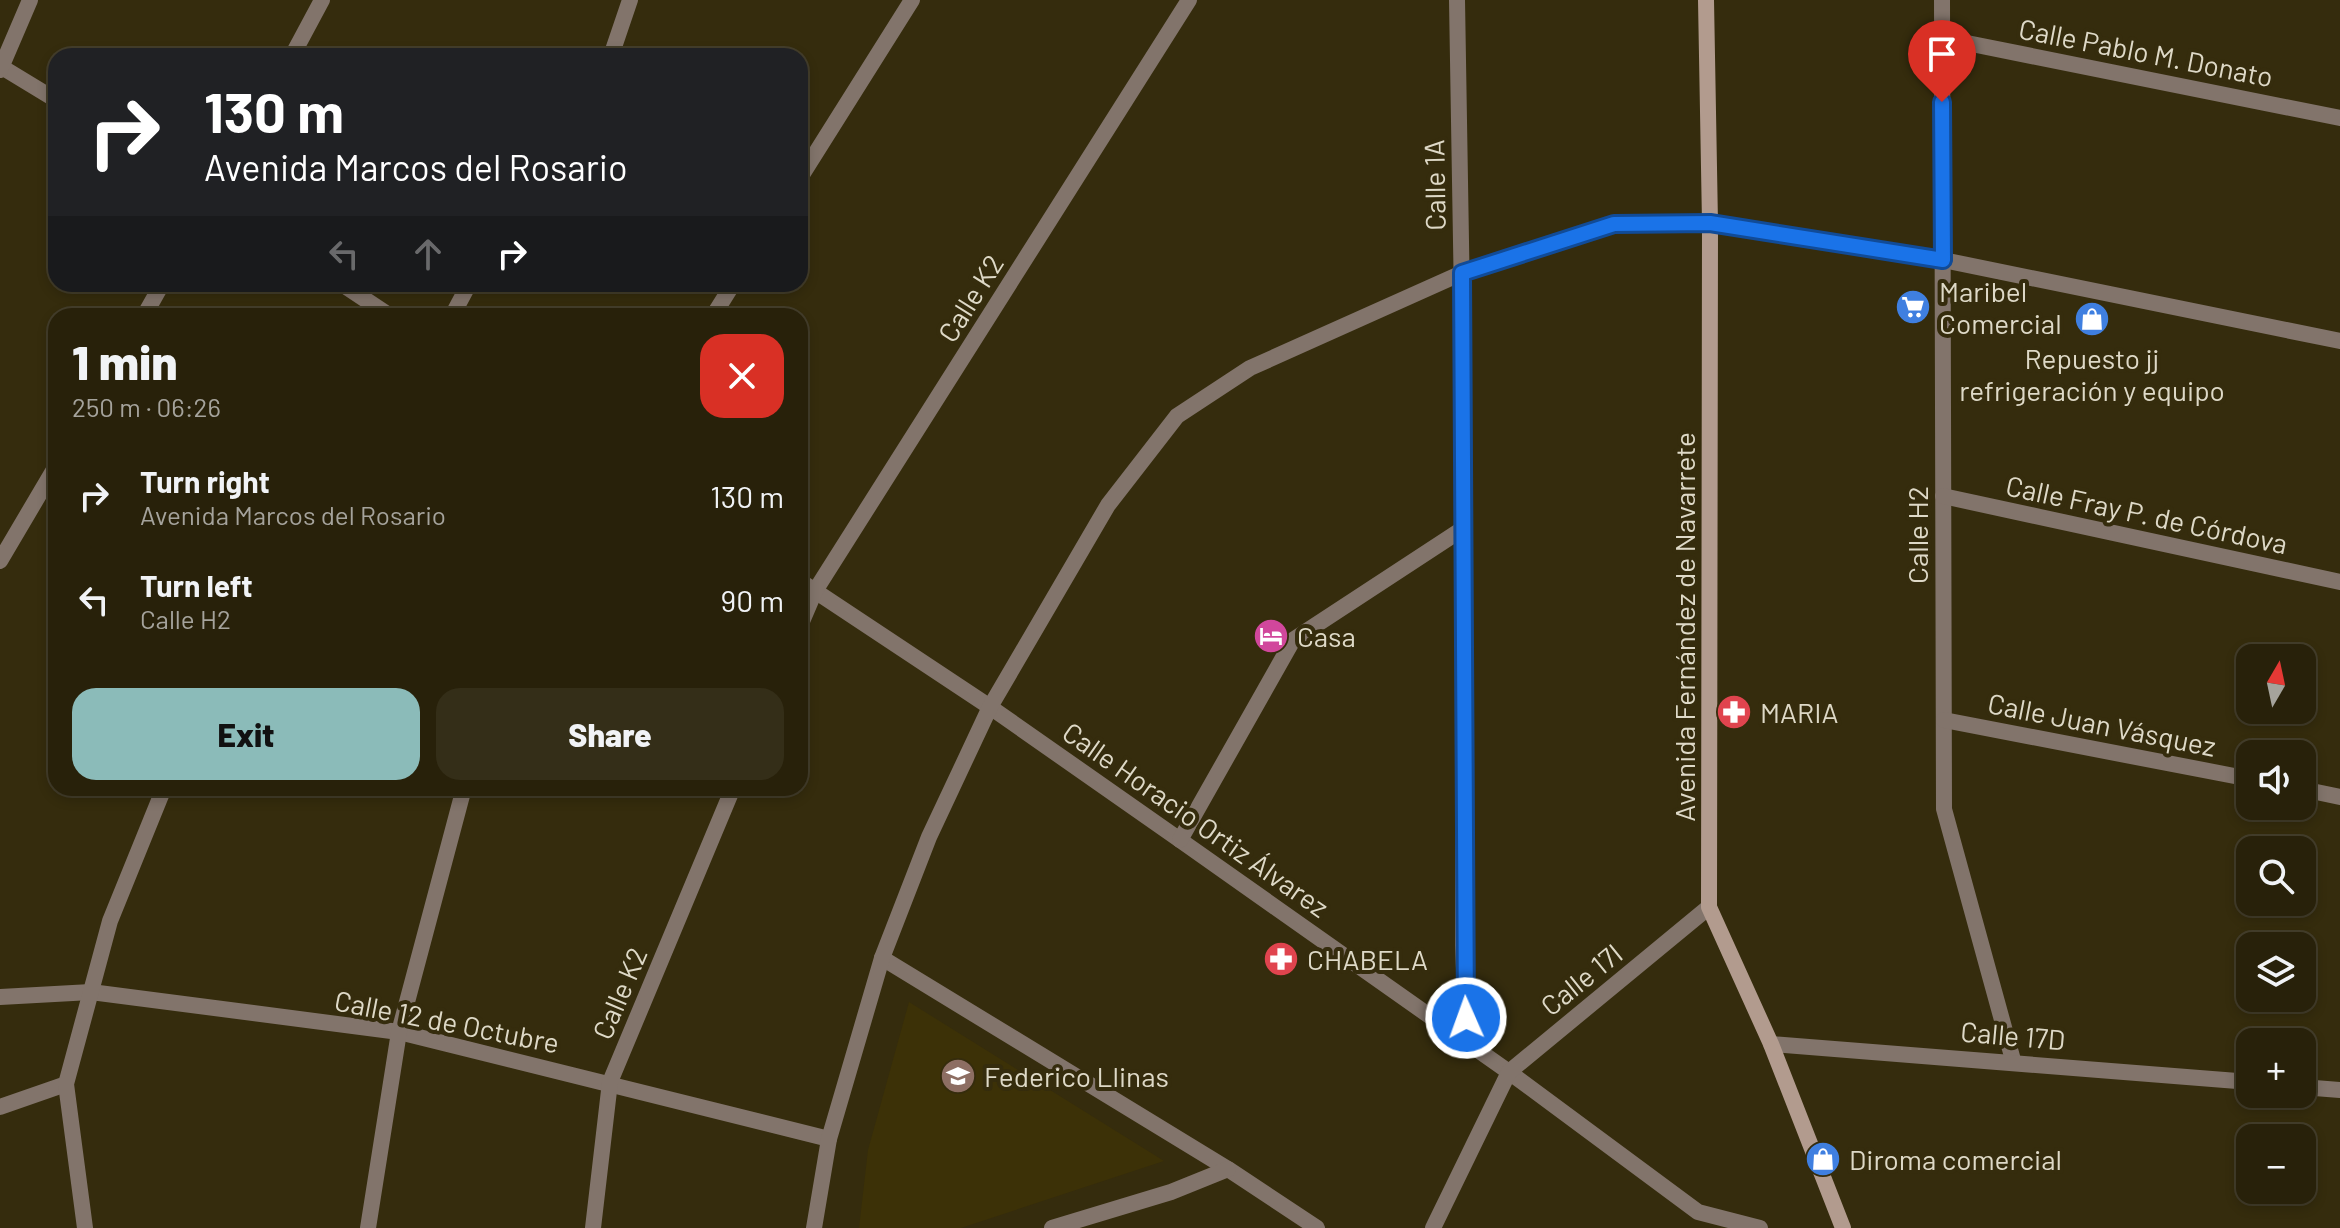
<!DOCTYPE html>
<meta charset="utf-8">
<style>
body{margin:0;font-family:Barlow,sans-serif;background:#342e18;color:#f1f3f6;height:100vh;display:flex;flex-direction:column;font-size:30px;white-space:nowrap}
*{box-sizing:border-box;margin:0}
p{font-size:26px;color:#a5a39c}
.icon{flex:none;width:44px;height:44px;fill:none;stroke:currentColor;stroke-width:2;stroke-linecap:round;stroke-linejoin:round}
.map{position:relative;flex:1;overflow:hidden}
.sheet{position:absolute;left:48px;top:308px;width:760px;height:488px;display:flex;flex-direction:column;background:#28210a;border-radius:24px;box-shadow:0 4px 12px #0003,0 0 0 2px #443e2b}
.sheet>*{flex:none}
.banner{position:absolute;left:48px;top:48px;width:760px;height:244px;border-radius:24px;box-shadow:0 4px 12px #0003,0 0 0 2px #443e2b;background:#202124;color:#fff;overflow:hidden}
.needle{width:52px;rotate:9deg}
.fabs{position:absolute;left:2236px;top:644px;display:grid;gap:16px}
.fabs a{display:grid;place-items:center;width:80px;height:80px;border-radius:16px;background:#28210a;box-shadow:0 4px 12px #0003,0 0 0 2px #443e2b;font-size:40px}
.pin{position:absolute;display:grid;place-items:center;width:68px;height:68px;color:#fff;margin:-82px -34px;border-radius:50% 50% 50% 0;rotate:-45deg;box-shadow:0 0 8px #0007}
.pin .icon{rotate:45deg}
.me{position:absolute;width:88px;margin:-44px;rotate:358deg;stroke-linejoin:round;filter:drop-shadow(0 0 6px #0008)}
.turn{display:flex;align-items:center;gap:28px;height:168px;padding:0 24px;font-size:36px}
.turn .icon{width:104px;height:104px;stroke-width:2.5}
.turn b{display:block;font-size:56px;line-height:68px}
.lanes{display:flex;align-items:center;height:76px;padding:0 24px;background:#0003;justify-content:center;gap:40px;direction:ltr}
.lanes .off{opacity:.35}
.round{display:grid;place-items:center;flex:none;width:84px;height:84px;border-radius:24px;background:#342e18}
.head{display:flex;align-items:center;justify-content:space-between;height:136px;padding:0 24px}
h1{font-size:48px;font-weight:800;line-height:60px}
.action{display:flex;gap:16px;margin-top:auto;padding:16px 24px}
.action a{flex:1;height:92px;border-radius:24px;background:#8bbbb9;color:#111;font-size:32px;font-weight:800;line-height:92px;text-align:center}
.action a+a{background:#342e18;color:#f1f3f6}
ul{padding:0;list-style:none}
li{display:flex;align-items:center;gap:24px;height:104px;padding:0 24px}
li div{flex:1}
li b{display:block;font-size:30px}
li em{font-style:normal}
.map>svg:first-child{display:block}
.built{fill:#3c3107}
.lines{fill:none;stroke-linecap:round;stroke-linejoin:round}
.minor{stroke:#82746b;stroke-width:16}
.secondary{stroke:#b29b8e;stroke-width:16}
.route-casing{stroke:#114b97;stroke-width:20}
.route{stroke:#1a73e8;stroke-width:14}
.labels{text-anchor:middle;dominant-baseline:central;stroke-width:8;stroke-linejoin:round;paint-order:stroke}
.street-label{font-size:28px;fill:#ded9c7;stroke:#352c0d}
.poi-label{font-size:28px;fill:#ded9c7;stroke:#352c0d;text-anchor:start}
</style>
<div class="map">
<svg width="2340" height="1228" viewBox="0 0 2340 1228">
<rect width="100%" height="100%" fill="#352c0d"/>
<!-- built -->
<polygon class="built" points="909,1002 1164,1161 961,1228 859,1228 868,1150"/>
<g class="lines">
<!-- minor -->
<g class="minor">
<polyline points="1457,0 1464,422 1463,945 1467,1042"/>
<polyline points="1942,0 1944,809 2013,1060"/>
<polyline points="1942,38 2340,118"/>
<polyline points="292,56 322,0"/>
<polyline points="611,56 630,0"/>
<polyline points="0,66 56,100"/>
<polyline points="0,70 30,0"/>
<polyline points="800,178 912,0"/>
<polyline points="342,284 390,316"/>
<polyline points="144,316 162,284"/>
<polyline points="452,316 469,284"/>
<polyline points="713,316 733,284"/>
<polyline points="1943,496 2340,582"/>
<polyline points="0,561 56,466"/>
<polyline points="800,581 990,707 1180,840 1509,1072 1698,1212 1760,1228"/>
<polyline points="800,626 815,591 1189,0"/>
<polyline points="1944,720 2250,779"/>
<polyline points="2302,789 2340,797"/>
<polyline points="1180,840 1293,640 1464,528"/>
<polyline points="882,958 1228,1169 1317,1228"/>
<polyline points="0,997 91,992 399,1032 829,1139"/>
<polyline points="1771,1044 2250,1082"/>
<polyline points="2302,1087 2340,1090"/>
<polyline points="0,1107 66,1084"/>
<polyline points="85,1228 66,1084 110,921 164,788"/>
<polyline points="368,1228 399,1032 464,788"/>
<polyline points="593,1228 610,1082 733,788"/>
<polyline points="814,1228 829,1139 882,958 929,837 990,707 1108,505 1177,416 1250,368 1462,273 1614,224 1710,223 1943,260 2340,341"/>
<polyline points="1052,1228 1171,1192 1228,1169"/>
<polyline points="1433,1228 1509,1072 1709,907"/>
</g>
<!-- secondary -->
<polyline class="secondary" points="1706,0 1710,223 1709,907 1771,1044 1843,1228"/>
</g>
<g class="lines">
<!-- route casing -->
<g class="route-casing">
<polyline id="route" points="1466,1018 1462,273 1614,224 1710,223 1943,260 1942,102"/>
</g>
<!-- route -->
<use href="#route" class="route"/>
</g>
<!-- icons -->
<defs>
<g id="supermarket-disc" transform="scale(1.8)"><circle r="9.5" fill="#3f7fe0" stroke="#352c0d"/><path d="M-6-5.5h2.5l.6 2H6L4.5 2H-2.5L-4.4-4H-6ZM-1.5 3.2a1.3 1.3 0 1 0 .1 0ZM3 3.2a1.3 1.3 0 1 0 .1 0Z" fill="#fff"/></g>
<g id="shop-disc" transform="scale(1.8)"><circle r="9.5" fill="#3f7fe0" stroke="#352c0d"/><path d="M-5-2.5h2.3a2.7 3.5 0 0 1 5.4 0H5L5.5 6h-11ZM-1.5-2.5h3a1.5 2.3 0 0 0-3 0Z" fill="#fff"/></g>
<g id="hotel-disc" transform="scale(1.8)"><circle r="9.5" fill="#d1479c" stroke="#352c0d"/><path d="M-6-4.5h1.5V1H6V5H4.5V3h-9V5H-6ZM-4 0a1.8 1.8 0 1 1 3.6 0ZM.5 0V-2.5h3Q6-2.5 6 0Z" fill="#fff"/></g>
<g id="pharmacy-disc" transform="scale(1.8)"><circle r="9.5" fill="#e0444e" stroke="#352c0d"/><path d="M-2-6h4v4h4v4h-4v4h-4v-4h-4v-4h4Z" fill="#fff"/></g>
<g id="school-disc" transform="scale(1.8)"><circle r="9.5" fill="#8d6e63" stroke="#352c0d"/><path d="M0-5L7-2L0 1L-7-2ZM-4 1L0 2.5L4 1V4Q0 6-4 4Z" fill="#fff"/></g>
</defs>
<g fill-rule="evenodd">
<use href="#supermarket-disc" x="1913" y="307"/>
<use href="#shop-disc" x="2092" y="319"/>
<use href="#hotel-disc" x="1271" y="636"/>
<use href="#pharmacy-disc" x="1734" y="712"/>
<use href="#pharmacy-disc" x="1281" y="959"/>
<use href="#school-disc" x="958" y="1076"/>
<use href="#shop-disc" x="1823" y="1159"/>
</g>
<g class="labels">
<!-- street labels -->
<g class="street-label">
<text transform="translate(2146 52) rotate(11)">Calle Pablo M. Donato</text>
<text transform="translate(1434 185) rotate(-91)">Calle 1A</text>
<text transform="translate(970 298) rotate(-58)">Calle K2</text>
<text transform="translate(2147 514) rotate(12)">Calle Fray P. de Córdova</text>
<text transform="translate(1917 535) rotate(-90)">Calle H2</text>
<text transform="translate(1684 627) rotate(-90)">Avenida Fernández de Navarrete</text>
<text transform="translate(2102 724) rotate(11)">Calle Juan Vásquez</text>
<text transform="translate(1196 819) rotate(35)">Calle Horacio Ortiz Álvarez</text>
<text transform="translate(1581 979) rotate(-39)">Calle 17I</text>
<text transform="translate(619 993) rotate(-67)">Calle K2</text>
<text transform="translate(447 1021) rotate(11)">Calle 12 de Octubre</text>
<text transform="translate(2013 1035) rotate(5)">Calle 17D</text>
</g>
<!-- poi labels -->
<g class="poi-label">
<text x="1939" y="291">Maribel<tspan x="1939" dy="32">Comercial</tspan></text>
<text x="2092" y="358" text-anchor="middle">Repuesto jj<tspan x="2092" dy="32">refrigeración y equipo</tspan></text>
<text x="1297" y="636">Casa</text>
<text x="1760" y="712">MARIA</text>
<text x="1307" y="959">CHABELA</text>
<text x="984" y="1076">Federico Llinas</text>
<text x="1849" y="1159">Diroma comercial</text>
</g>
</g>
</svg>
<div class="fabs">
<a><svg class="needle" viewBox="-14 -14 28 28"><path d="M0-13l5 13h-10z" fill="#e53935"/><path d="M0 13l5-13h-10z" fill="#a5a39c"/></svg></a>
<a><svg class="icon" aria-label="sound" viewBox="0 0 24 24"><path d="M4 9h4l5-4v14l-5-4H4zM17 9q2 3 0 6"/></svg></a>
<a><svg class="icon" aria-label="search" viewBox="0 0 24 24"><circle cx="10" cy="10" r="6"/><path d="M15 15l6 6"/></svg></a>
<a><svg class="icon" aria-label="layers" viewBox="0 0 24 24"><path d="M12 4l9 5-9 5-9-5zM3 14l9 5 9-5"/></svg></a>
<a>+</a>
<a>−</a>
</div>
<div class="pin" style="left:1942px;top:102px;background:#d93025"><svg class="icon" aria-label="arrive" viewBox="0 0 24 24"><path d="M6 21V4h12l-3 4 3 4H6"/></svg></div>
<svg class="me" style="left:1466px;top:1018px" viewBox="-20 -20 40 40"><circle r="17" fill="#1a73e8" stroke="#fff" stroke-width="3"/><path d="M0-11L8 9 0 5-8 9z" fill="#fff"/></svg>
<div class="banner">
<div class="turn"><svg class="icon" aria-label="right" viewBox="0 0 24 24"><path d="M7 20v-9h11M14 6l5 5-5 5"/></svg><div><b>130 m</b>Avenida Marcos del Rosario</div></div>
<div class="lanes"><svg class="icon off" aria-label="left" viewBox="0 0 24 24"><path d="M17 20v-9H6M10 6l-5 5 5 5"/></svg><svg class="icon off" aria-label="ahead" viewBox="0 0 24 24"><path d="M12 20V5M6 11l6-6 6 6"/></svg><svg class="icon" aria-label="right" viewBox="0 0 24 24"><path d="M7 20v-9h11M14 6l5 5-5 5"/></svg></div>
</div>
<section class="sheet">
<div class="head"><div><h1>1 min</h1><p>250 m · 06:26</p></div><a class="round" style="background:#d93025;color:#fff"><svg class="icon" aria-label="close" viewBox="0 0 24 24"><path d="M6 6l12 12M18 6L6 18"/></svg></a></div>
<ul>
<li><svg class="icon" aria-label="right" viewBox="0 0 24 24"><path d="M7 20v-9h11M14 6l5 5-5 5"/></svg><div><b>Turn right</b><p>Avenida Marcos del Rosario</p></div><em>130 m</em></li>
<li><svg class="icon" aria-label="left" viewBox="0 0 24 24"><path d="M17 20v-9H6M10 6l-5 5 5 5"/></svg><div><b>Turn left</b><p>Calle H2</p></div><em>90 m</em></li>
</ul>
<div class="action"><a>Exit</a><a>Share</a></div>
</section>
</div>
